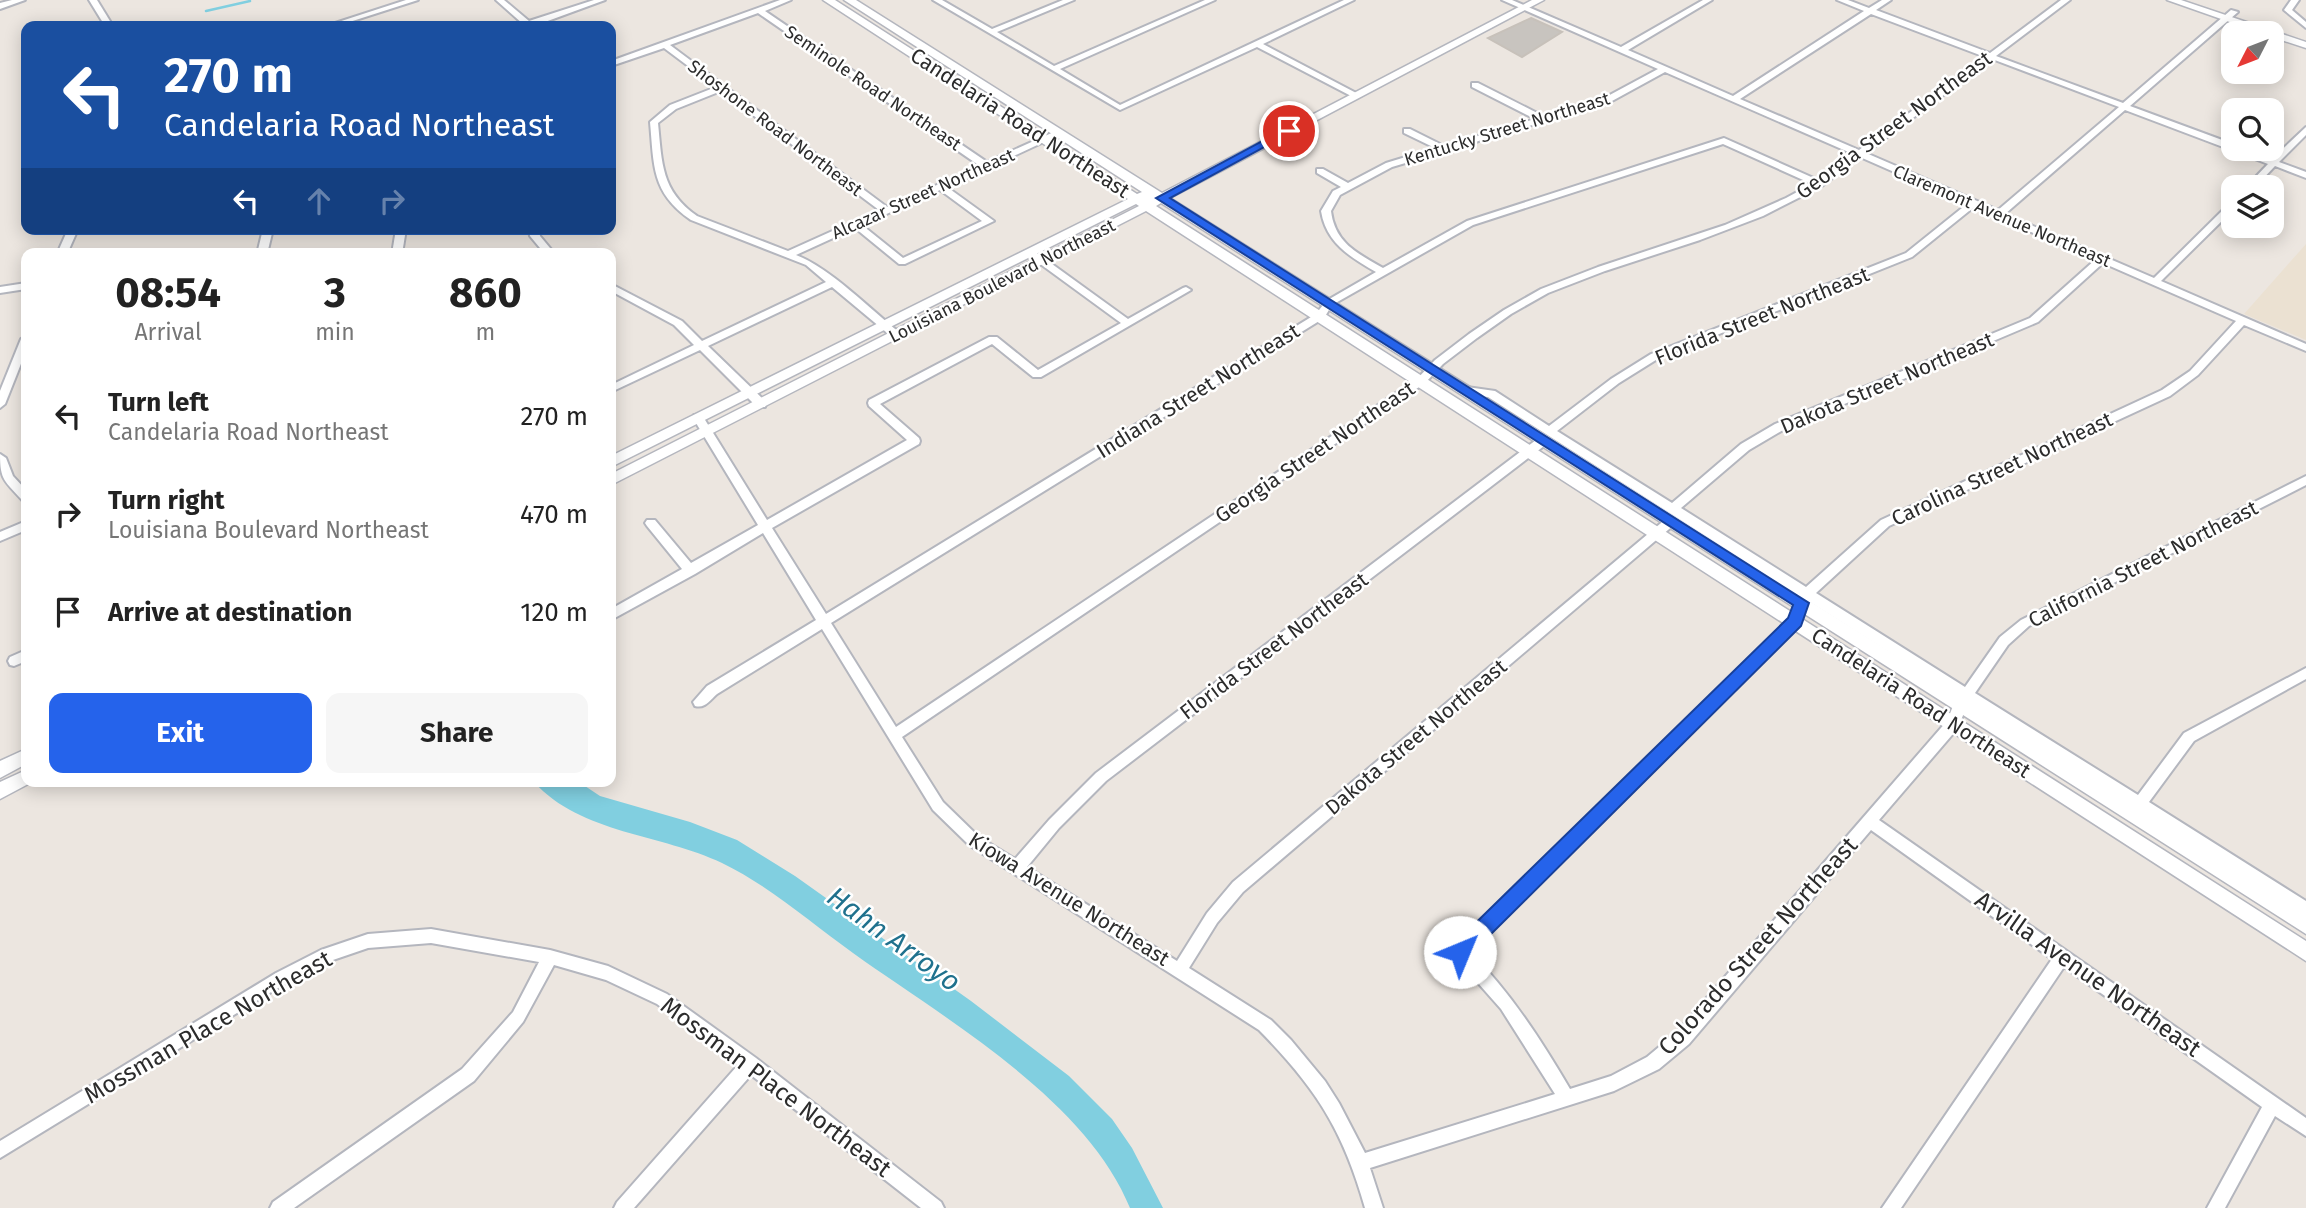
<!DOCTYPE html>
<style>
body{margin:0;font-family:"Fira Sans",sans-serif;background:#f6f6f6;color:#222;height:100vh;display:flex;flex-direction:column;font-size:26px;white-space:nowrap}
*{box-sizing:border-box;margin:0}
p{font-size:23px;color:#767676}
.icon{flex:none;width:38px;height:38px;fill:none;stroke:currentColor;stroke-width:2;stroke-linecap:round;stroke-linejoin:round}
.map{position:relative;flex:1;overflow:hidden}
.side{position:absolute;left:21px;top:248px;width:595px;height:539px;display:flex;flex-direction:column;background:#fff;border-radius:14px;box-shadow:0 4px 18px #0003}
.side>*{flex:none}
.guide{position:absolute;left:21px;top:21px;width:595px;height:214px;border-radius:14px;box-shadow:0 4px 18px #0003;background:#1a4fa0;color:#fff;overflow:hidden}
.needle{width:46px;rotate:228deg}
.buttons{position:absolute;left:2221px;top:21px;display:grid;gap:14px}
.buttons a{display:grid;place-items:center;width:63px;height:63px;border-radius:14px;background:#fff;box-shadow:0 4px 18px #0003;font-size:35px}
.pin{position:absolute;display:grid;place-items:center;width:60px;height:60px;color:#fff;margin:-30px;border:4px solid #fff;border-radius:50%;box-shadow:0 2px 7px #0007}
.me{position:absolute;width:77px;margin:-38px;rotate:45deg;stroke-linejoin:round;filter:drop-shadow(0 0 5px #0008)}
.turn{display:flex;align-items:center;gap:24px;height:147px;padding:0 28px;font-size:32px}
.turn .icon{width:91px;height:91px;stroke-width:2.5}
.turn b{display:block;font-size:49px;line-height:60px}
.lanes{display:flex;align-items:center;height:66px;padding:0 28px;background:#0003;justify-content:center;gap:35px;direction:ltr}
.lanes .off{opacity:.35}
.eta{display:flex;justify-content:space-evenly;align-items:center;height:119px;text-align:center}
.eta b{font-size:42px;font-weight:700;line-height:49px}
.primary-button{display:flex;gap:14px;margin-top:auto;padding:14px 28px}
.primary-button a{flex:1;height:80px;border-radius:14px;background:#2563eb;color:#fff;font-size:28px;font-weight:700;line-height:80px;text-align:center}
.primary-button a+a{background:#f6f6f6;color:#222}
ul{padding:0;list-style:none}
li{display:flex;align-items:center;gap:21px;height:98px;padding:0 28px}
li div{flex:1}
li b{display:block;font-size:26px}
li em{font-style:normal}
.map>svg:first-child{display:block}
.education{fill:#ebe1d2}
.water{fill:#81cfe0}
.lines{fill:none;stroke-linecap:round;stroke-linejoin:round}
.stream{stroke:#81cfe0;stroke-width:2.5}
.building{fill:#c8c4bf;stroke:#c7c1ba;stroke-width:2}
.minor-casing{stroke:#b4b6be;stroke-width:4}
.tertiary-casing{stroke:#b4b6be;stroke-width:4}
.secondary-casing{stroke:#b4b6be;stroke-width:3}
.minor{fill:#fff;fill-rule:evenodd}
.tertiary{fill:#fff;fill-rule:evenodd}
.secondary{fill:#fff;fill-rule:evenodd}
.route{fill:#2563eb;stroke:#184099;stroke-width:2}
.labels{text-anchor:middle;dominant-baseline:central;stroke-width:5;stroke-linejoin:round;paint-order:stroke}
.far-street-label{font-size:18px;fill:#2c2c2c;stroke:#fff}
.street-label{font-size:21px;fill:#2c2c2c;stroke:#fff}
.near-street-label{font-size:24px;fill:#2c2c2c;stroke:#fff}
.near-water-label{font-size:28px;font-style:italic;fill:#1f718d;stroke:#fff}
</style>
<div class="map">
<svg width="2306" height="1208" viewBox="0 0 2306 1208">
<rect width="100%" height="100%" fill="#ece6e0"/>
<!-- education -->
<polygon class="education" points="2306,244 2306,340 2244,314"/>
<!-- water -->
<path class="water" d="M534 782H579L600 796 690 822 737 840 795 876 971 1001 1069 1076 1112 1119 1132 1148 1163 1208H1130C1086 1099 945 1019 853 953 811 923 768 885 722 863 662 834 581 834 534 782Z"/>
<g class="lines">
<!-- stream -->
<polyline class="stream" points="206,11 250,1"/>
</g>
<!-- building -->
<polygon class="building" points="1531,18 1562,32 1522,57 1488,38"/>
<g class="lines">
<!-- minor casing -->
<g class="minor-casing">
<g id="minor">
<polygon points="89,0 97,0 113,26 105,26"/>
<polygon points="406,0 418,0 337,26 326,26"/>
<polygon points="496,0 504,0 529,21 594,0 605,0 534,26 519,26 523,24"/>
<path d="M780 0H791L765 11 987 162 1056 131 1063 133 947 187 994 221 905 264H899L855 228 796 255C830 268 870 309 900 333V337H892L832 287 708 346 765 401 766 404 765 407H757L700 350 611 392V385L694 345 674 325 611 291V284L682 321 702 341 826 282 806 265 691 220C651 193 654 165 650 122L670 105 716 87 664 48 611 66V61ZM758 13 980 166 887 207 670 45ZM721 91 879 210 788 251 697 216C661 191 662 163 658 123L676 109ZM940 190 982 221 903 258 862 225Z"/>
<polygon points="933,0 942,0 992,29 1063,0 1074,0 997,32 1054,66 1205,0 1215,0 1060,69 1120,105 1344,0 1354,0 1263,44 1360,95 1353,97 1257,47 1120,110"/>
<path d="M1502 0H1512L1621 47 1703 0H1712L1628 50 1733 96 1864 11 1837 0H1848L1869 8 1882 0H1891L1876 10 1990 53 2061 0H2070L1996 56 2123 103 2231 10 2238 12 2130 106 2233 144V149H2244L2272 159 2306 127V135L2279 162 2306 172V178L2275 166 2255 187H2246L2268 164 2125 110 2005 214 2154 278 2230 203 2233 202V210L2161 281 2306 344V351L2244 325 2198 375 2170 396 1889 526 1816 593 1965 687 2000 637 2021 620 2306 476V485L2029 626 2008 645 1975 693 2138 795 2184 733 2306 668V679L2194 741 2149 802 2306 901V916L1810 602 1799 625 1470 952C1511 993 1541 1040 1570 1089L1611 1076 1647 1057 1677 1032 1947 721 1955 701 1960 700 1965 701 1967 705 1958 728 1879 820 2306 1118V1136L2275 1116 2225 1208H2207L2262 1107 2064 967 1901 1208H1882L2052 959 1871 830 1689 1044 1659 1069 1614 1091 1370 1168 1383 1208H1365C1343 1130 1316 1088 1259 1030L969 845 933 810 822 629 717 694C710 700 705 709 695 706L693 702 707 686 816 620 763 533 695 574 611 620V609L682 569 647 526 645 523 647 520H655L691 563 758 525 693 418 694 415H702L767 520 907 440 869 406 868 403 869 400 989 337H997L1038 370 1121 323 1028 255V251H1034L1128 319 1183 288 1186 287 1191 290 1041 377H1033L992 344 880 404 919 438 920 441 919 444 772 528 826 614 1316 314 1326 301 1376 272C1350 257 1326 243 1321 211L1333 191 1341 187 1317 173V169H1323L1348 183 1386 163 1435 148 1404 133V129H1410L1444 146 1535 119 1472 87V83H1478L1543 116 1606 97 1658 69ZM1871 14 1985 57 1859 150 1740 99ZM1992 59 2119 107 1998 210 1866 153ZM1665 72 1853 154 1818 180 1724 138 1467 221 1383 268C1357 253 1335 243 1331 211L1340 195 1392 167 1612 101ZM1723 144 1812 184 1786 198 1725 225 1598 267 1541 289 1504 310 1469 334 1435 360 1417 379 896 727 831 623 1324 318 1332 305 1473 225ZM1860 157 1967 204 1906 253 1651 354 1611 379 1549 426 1495 391 1467 387 1462 391 1467 395 1488 397 1800 596 1790 619 1455 947 1452 952 1455 957 1501 1009 1555 1094 1365 1153 1339 1103 1325 1081 1291 1040 1271 1020 1189 968 1217 923 1243 892 1675 524 1677 521 1675 518H1667L1233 882 1207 913 1177 961 1027 867 1059 828 1106 781 1548 443 1549 440 1548 437H1540L1096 773 1049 820 1015 859 979 837 943 802 902 737 1425 383 1443 364 1477 338 1511 314 1548 293 1605 271 1700 240 1763 216 1822 186ZM1974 207 2095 260 2030 318 1775 424 1741 444 1672 503 1557 431 1619 383 1659 358 1912 257ZM2103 263 2236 321 2190 371 2162 390 1881 520 1806 587 1681 508 1749 450 1783 430 2038 322Z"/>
<polygon points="2291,0 2299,0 2292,10 2306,22 2306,28 2284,10"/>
<polygon points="68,229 78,229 67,254 57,254"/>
<polygon points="263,229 273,229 267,254 257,254"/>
<polygon points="396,229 406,229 402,254 392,254"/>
<polygon points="529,229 539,229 540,236 555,254 545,254 530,236"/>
<polygon points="26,283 26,289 0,293 0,287"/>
<polygon points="26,336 26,351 5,404 0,408 0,391 21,339"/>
<path d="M0 454 6 458 13 476 26 490V501L22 500C5 481 0 481 0 454Z"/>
<polygon points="26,521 26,530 0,541 0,532"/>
<polygon points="26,650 26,661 14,666 10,665 8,661 10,657"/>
<polygon points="431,929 550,950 608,966 667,994 756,1058 941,1202 944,1208 921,1208 751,1075 634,1208 614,1208 617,1202 738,1065 657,1004 606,980 554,965 523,1022 474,1081 294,1208 270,1208 273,1202 462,1069 513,1012 539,962 431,943 368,948 330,961 286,983 0,1158 0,1141 276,973 321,950 368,934"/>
</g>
</g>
<!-- tertiary casing -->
<g class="tertiary-casing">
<polygon id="tertiary" points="12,0 25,0 0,9 0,3"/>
</g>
<!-- secondary casing -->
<g class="secondary-casing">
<g id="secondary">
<polygon points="823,0 835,0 1137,194 1142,192 844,0 856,0 1162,193 1532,0 1544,0 1170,198 2306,914 2306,934 1161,203 1156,206 2306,941 2306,961 1146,211 611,485 611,474 1139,206 1136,204 611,467 611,456 1128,199"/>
<polygon points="2167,0 2181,0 2306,42 2306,48 2272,37 2272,33 2261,33"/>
<polygon points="26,749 26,764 0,778 0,761"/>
<polygon points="26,770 26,782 32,782 0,799 0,782"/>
</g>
</g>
<!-- minor -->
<use href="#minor" class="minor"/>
<!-- tertiary -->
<use href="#tertiary" class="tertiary"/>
<!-- secondary -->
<use href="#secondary" class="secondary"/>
</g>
<!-- route -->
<polygon class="route" points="1285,129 1294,131 1170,198 1809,603 1801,626 1467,958 1460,961 1453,958 1451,952 1453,945 1788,618 1793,605 1156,198"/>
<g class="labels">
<!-- far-street labels -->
<g class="far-street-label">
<text transform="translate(873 88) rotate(34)">Seminole Road Northeast</text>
<text transform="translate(775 128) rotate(37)">Shoshone Road Northeast</text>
<text transform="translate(1507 129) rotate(-17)">Kentucky Street Northeast</text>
<text transform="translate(923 194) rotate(-24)">Alcazar Street Northeast</text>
<text transform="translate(2002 216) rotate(23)">Claremont Avenue Northeast</text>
<text transform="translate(1002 281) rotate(-27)">Louisiana Boulevard Northeast</text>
</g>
<!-- street labels -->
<g class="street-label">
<text transform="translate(1020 123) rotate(33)">Candelaria Road Northeast</text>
<text transform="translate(1894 125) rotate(-36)">Georgia Street Northeast</text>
<text transform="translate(1762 316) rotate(-22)">Florida Street Northeast</text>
<text transform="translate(1887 383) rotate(-23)">Dakota Street Northeast</text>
<text transform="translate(1198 391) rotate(-32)">Indiana Street Northeast</text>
<text transform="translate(1315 452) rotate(-34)">Georgia Street Northeast</text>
<text transform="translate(2002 469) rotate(-25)">Carolina Street Northeast</text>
<text transform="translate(2143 564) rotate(-27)">California Street Northeast</text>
<text transform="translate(1274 646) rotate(-37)">Florida Street Northeast</text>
<text transform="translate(1921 703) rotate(33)">Candelaria Road Northeast</text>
<text transform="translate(1416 737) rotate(-40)">Dakota Street Northeast</text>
<text transform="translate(1069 899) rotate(32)">Kiowa Avenue Northeast</text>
</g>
<!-- near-street labels -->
<g class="near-street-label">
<text transform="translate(1758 946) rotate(-48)">Colorado Street Northeast</text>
<text transform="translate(2088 974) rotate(35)">Arvilla Avenue Northeast</text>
<text transform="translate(208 1027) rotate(-30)">Mossman Place Northeast</text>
<text transform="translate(776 1087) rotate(37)">Mossman Place Northeast</text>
</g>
<!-- near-water labels -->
<g class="near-water-label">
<text transform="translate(894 939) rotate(36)">Hahn Arroyo</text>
</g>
</g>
</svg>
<div class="buttons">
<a><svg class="needle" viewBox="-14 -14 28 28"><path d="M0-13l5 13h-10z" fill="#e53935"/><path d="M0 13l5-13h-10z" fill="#767676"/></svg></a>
<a><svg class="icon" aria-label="search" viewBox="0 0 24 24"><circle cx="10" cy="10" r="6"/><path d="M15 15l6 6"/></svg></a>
<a><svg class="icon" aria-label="layers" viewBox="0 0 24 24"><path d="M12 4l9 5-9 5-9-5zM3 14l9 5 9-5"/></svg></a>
</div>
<div class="pin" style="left:1289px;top:131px;background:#d93025"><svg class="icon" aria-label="arrive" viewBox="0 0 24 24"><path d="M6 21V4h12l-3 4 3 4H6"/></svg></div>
<svg class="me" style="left:1460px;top:952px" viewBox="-20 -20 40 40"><circle r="19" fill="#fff"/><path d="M0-13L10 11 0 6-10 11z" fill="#2563eb"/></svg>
<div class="guide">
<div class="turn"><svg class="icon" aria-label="left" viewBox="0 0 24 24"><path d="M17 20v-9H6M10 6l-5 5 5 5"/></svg><div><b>270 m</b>Candelaria Road Northeast</div></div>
<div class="lanes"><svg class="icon" aria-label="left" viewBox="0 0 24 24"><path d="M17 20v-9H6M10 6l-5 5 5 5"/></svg><svg class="icon off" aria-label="ahead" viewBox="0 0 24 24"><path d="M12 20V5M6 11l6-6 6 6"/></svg><svg class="icon off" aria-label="right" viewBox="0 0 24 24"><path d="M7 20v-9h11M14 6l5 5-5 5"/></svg></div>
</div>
<section class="side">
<div class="eta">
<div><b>08:54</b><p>Arrival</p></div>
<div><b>3</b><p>min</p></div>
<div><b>860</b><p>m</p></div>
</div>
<ul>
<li><svg class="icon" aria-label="left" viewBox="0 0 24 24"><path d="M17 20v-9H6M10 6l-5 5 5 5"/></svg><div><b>Turn left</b><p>Candelaria Road Northeast</p></div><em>270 m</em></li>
<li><svg class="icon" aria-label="right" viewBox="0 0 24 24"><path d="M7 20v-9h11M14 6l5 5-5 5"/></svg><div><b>Turn right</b><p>Louisiana Boulevard Northeast</p></div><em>470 m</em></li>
<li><svg class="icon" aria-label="arrive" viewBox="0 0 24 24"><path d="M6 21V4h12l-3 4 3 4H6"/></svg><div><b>Arrive at destination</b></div><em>120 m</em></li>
</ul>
<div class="primary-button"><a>Exit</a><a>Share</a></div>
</section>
</div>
